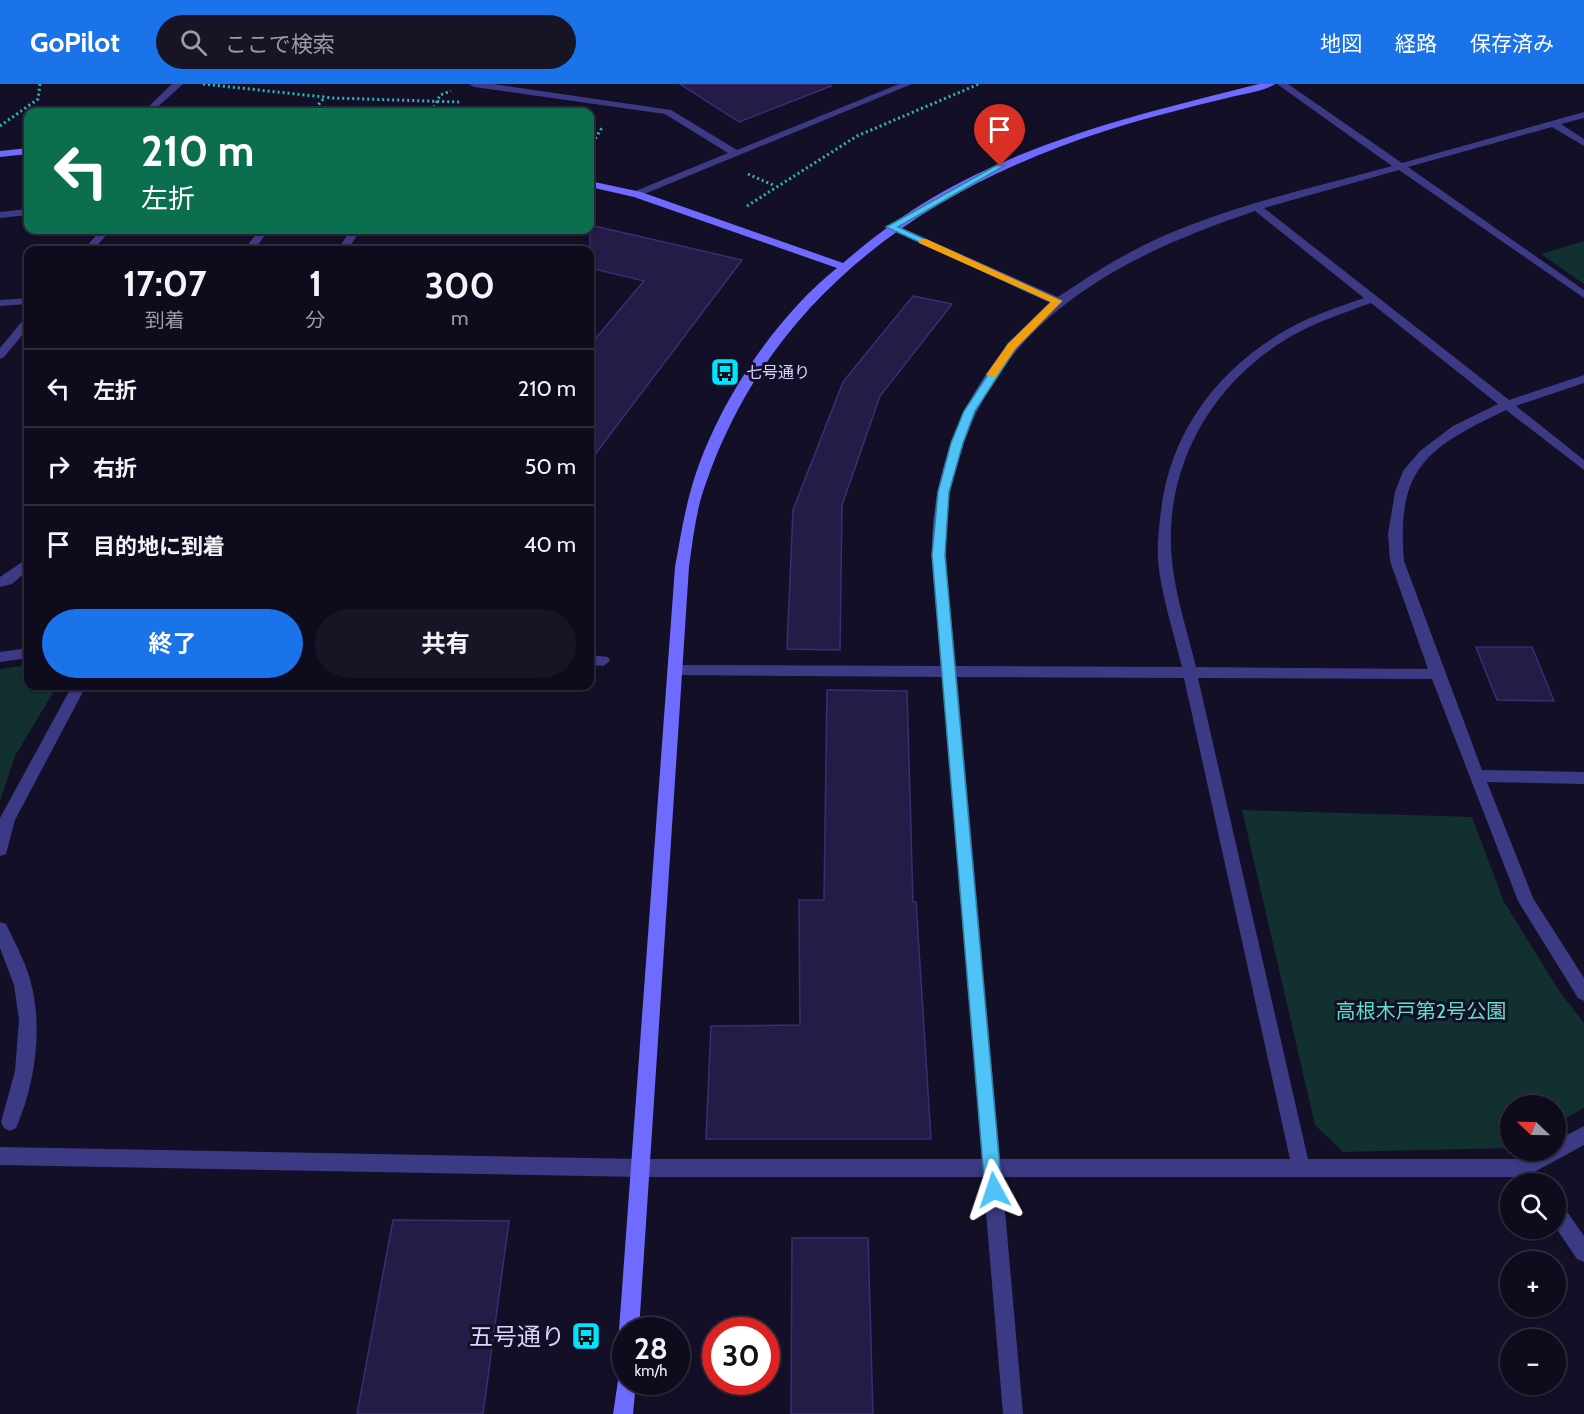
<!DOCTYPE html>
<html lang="ja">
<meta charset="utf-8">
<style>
body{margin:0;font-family:Cabin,"Noto Sans JP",sans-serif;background:#171425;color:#f1f3f6;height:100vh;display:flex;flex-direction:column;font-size:22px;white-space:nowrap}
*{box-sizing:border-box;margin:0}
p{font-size:20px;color:#9b9ba3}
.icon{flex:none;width:33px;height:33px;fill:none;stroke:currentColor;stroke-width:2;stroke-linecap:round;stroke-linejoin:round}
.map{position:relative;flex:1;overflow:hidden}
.details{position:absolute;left:24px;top:162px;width:570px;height:444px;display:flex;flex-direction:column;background:#0e0b1c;border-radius:12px;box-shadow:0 2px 4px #0004,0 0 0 2px #2e2b3b}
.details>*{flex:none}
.hud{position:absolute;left:24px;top:24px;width:570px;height:126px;border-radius:12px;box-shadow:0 2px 4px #0004,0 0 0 2px #2e2b3b;background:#0b6e4f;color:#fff;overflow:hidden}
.needle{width:39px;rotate:292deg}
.tools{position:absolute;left:1500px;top:1011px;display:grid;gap:12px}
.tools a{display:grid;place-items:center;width:66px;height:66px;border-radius:50%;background:#0e0b1c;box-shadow:0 2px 4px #0004,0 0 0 2px #2e2b3b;font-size:30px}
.speed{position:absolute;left:612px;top:1233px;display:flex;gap:12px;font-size:30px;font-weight:700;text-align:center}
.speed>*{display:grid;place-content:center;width:78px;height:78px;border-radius:50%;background:#0e0b1c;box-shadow:0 2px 4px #0004,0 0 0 2px #2e2b3b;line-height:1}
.speed small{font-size:15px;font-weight:400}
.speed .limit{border:9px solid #d22;background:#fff;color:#111}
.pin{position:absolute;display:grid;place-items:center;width:51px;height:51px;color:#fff;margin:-62px -26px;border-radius:50% 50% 50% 0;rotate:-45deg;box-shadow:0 0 6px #0007}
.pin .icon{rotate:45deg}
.me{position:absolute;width:66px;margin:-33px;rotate:355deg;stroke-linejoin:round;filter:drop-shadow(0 0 4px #0008)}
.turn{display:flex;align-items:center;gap:21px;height:126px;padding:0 18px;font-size:27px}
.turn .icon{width:78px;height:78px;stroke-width:2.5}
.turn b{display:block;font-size:42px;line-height:51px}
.eta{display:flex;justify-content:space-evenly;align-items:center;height:102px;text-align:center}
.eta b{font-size:36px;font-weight:700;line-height:42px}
.button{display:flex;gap:12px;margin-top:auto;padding:12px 18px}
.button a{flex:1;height:69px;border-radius:36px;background:#1a73e8;color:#fff;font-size:24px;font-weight:700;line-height:69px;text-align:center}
.button a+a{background:#171425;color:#f1f3f6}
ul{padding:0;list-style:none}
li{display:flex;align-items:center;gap:18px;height:78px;padding:0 18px;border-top:2px solid #2e2b3b}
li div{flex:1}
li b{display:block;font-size:22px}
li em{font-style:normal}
header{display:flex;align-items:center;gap:36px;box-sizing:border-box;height:84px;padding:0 30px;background:#1a73e8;color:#fff}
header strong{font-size:28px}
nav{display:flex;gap:33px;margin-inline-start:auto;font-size:21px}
.search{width:420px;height:54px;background:#171425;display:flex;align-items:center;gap:15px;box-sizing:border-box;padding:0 21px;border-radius:33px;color:#9b9ba3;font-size:22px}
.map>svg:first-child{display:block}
.green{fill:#12302f}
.building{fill:#241b47;stroke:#3b2d73;stroke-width:1.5}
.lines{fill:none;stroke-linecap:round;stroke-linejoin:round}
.path{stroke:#2fb8b0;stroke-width:3;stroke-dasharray:2 3;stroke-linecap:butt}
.lane{fill:#3d3a85;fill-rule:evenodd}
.street{fill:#3d3a85;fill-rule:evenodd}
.secondary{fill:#6f6bff;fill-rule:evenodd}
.route{fill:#4fc3f7;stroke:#337fa1;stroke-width:1.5}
.slow{fill:#f59e0b}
.labels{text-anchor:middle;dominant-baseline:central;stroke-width:6;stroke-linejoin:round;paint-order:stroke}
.far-poi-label{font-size:16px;fill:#d9d4ff;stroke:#130f26;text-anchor:start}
.park-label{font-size:20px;fill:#5fe0c0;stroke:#130f26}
.near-poi-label{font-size:24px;fill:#d9d4ff;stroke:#130f26;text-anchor:end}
</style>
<header>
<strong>GoPilot</strong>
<div class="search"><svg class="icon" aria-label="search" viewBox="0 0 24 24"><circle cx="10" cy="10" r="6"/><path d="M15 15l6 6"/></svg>ここで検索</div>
<nav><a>地図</a><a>経路</a><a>保存済み</a></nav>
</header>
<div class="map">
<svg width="1584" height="1330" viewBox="0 0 1584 1330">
<rect width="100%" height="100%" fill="#130f26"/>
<!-- green -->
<g class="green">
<polygon points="1584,157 1584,200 1541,170"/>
<polygon points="28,581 28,602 57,602 15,672 0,717 0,585"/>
<polygon points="1242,726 1472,733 1504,818 1560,908 1584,939 1584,1024 1556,1039 1556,1022 1510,1022 1510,1063 1508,1064 1343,1068 1315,1041"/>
</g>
<!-- building -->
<g class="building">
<polygon points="680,0 830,0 831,2 739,38"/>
<polygon points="590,141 742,176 590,377 590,261 644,197 590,184"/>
<polygon points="913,212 952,220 880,312 842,421 840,566 787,565 793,426 843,298"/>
<polygon points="1476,563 1532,563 1554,617 1497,616"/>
<polygon points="827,606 907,607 913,818 916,818 931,1055 706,1055 711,942 800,941 799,816 824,816"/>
<polygon points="393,1136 509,1137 483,1330 357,1330"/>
<polygon points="792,1154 868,1154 873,1330 791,1330"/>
</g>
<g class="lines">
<!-- path -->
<g class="path">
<polyline points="203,0 333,14 459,18"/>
<polyline points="312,28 325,13"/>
<polyline points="432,28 440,11 451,7"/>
<polyline points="0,42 38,15 40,0"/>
<polyline points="590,63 603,42"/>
<polyline points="748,90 775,102"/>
<polyline points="747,122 857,52 979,0"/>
</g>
<!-- lane -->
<g class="lane">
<polygon points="172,0 183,0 152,28 143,28"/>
<polygon points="469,0 493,0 671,26 737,66 899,0 912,0 637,113 633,112 633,108 728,69 665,30 474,3"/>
</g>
<!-- street -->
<g class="street">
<path d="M1277 0H1288L1402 79 1584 28V34L1561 40 1584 55V62L1552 43 1408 83 1584 206V214L1399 86 1264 124 1509 316 1584 291V299L1516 322 1584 376V386L1506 326C1427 364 1396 383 1404 477L1482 686 1584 688V700L1487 698 1533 814 1584 894V917L1578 914 1518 817 1432 595 1198 594 1308 1075H1521L1537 1066H1556V1057L1584 1042V1061L1536 1087 1543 1100H1523L1518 1093H1002L1023 1330H1003L983 1093H640L0 1081V1063L640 1075H982L942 593 674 591 667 586 674 581 941 582C938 546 934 509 932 472 930 394 962 310 1015 253 1026 241 1039 230 1051 219L886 143 895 141 1058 213C1086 194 1114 176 1144 161 1222 123 1309 105 1392 82ZM1255 127 1364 214C1339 223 1312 231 1288 245 1219 284 1170 347 1161 427 1159 443 1157 461 1158 477 1161 510 1174 550 1182 583L956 582C951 527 941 470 949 415 951 401 956 388 959 375 1000 233 1124 171 1255 127ZM1371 219 1498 320 1453 342 1420 367 1403 387 1395 408 1388 450 1390 477 1428 585 1196 583C1188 550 1175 510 1172 477 1162 381 1215 292 1299 248 1321 236 1347 228 1371 219ZM957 593 1184 594 1290 1075H1000Z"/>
<polygon points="28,125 28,131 0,134 0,128"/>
<polygon points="101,146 111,146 93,166 83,166"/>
<polygon points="259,146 269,146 254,166 244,166"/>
<polygon points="351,146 361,146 347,166 337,166"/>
<polygon points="28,214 28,220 0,222 0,216"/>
<polygon points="28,234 28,244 4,273 0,275 0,264 24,235"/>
<polygon points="28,474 28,486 12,500 0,503 0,493"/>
<polygon points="28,564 28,574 0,578 0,568"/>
<polygon points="590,571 608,573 610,577 603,582 590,581"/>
<polygon points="72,602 86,602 15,736 6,770 0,772 0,734"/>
<path d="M0 838 6 840C15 859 26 879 31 899 43 945 35 1001 16 1044L10 1047 4 1044 1 1038 15 987 19 936 14 901 0 864Z"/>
<polygon points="1556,1120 1563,1122 1584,1152 1584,1178 1577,1175 1556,1144"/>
</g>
<!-- secondary -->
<g class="secondary">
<path d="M1259 0H1275C1263 8 1241 10 1227 14 1186 24 1145 34 1105 47 924 105 770 213 706 399 696 425 693 455 689 483L639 1246H626V1255L622 1253 619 1246 675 483C680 456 684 429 692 402 715 324 773 235 837 184L634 113 590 103V97L641 108 843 179C871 155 900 133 932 114 1032 55 1147 28 1259 0Z"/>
<polygon points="28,64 28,70 0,73 0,67"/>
<polygon points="626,1287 626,1298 636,1298 633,1330 613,1330 619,1290"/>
</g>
</g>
<!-- route -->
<polygon class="route" points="997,81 1004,82 898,143 1062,217 1016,264 975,327 963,359 949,408 945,471 1002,1106 1000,1112 994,1115 988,1112 985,1106 932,471 938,408 951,359 964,327 1008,260 1051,218 886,143"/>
<!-- slow -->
<polygon class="slow" points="919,155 926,155 1062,217 1016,264 995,293 986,291 1008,260 1051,218 919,159"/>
<!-- icons -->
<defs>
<g id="bus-square" transform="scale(1.5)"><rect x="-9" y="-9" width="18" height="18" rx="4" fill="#00e5ff" stroke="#130f26"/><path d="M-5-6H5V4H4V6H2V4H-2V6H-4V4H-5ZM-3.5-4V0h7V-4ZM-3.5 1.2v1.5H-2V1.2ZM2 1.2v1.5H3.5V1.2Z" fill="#111"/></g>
</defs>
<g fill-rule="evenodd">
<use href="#bus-square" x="725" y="288"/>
<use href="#bus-square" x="586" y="1252"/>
</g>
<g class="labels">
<!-- far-poi labels -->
<g class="far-poi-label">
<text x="746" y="288">七号通り</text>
</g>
<!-- park labels -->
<g class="park-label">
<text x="1421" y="927">高根木戸第2号公園</text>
</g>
<!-- near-poi labels -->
<g class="near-poi-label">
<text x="565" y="1252">五号通り</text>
</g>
</g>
</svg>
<div class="tools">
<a><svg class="needle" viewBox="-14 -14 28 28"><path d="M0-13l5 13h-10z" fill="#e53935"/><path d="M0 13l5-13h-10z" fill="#9b9ba3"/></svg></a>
<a><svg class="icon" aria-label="search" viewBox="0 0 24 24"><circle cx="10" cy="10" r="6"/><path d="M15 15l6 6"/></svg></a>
<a>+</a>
<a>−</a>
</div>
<div class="speed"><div>28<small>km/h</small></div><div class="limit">30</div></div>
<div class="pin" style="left:1000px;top:82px;background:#d93025"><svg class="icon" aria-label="arrive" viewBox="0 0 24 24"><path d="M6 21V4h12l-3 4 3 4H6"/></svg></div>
<svg class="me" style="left:994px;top:1106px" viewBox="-20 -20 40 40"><path d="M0-17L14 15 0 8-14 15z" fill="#4fc3f7" stroke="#fff" stroke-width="4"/></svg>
<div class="hud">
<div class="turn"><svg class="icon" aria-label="left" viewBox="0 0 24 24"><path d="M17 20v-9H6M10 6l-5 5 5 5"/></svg><div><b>210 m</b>左折</div></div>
</div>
<section class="details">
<div class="eta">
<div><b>17:07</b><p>到着</p></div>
<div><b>1</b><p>分</p></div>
<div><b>300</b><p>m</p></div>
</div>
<ul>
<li><svg class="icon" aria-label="left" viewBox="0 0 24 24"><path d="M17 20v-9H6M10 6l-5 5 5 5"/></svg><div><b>左折</b></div><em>210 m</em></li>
<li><svg class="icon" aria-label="right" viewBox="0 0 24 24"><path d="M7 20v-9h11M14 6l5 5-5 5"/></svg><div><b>右折</b></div><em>50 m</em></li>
<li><svg class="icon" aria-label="arrive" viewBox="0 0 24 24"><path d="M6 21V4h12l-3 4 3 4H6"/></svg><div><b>目的地に到着</b></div><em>40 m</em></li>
</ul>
<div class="button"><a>終了</a><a>共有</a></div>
</section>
</div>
